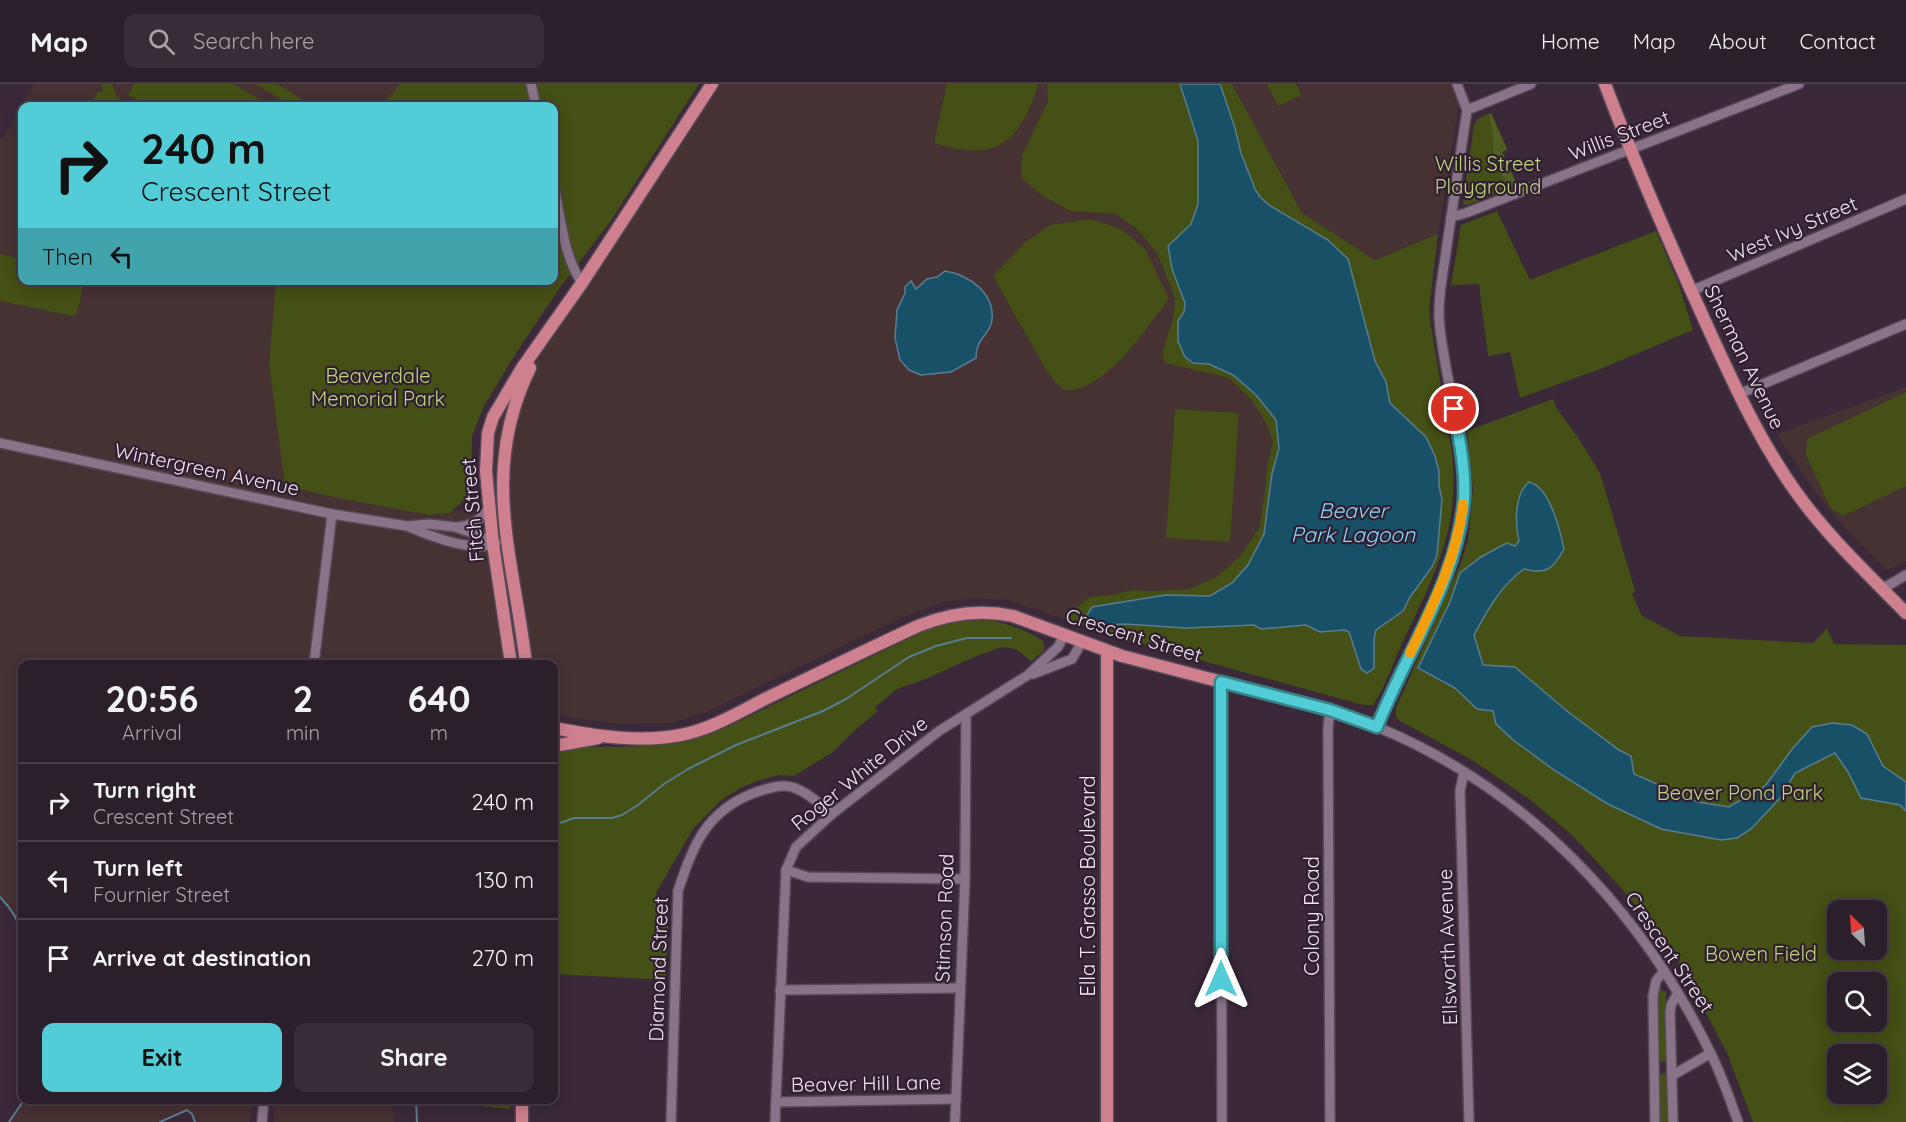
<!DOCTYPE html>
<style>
body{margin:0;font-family:Quicksand,sans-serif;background:#382c38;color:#f1f3f6;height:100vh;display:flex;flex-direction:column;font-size:22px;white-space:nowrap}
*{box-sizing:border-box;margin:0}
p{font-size:20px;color:#a6a2a9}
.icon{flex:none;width:33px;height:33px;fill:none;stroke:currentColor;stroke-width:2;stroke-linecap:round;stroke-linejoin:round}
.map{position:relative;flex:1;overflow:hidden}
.panel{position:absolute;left:18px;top:576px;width:540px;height:444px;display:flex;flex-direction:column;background:#2c1f2c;border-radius:12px;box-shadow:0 3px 15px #0003,0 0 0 2px #483d48}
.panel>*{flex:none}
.guide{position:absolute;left:18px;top:18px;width:540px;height:183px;border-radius:12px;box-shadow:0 3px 15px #0003,0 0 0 2px #483d48;background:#52ccd6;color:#111;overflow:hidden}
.needle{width:39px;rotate:335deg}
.tools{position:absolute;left:1827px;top:816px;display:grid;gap:12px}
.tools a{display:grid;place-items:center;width:60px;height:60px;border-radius:12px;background:#2c1f2c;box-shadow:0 3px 15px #0003,0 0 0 2px #483d48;font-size:30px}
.pin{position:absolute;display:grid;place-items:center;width:51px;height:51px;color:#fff;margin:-26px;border:3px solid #fff;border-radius:50%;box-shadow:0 2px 6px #0007}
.me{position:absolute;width:66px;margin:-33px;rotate:0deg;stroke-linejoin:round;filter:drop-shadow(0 0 4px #0008)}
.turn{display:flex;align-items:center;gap:21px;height:126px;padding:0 24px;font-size:27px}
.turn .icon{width:78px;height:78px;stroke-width:2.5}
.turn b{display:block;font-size:42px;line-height:51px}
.then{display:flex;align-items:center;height:57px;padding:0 24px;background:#0003;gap:12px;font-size:22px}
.eta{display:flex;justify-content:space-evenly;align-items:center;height:102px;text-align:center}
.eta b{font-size:36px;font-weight:700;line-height:42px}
.cta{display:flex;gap:12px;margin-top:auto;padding:12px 24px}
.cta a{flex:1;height:69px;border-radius:12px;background:#52ccd6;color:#111;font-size:24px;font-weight:700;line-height:69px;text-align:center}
.cta a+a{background:#382c38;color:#f1f3f6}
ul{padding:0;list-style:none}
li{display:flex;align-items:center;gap:18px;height:78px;padding:0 24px;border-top:2px solid #483d48}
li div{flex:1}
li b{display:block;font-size:22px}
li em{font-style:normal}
header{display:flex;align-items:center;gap:36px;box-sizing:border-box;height:84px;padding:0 30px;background:#2c1f2c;border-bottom:2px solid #483d48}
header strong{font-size:28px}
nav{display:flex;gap:33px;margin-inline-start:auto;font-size:21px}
.search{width:420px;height:54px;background:#382c38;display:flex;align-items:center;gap:15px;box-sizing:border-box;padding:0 21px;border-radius:12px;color:#a6a2a9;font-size:22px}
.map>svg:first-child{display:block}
.education{fill:#463133}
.green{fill:#445015;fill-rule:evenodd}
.forest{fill:#515e23}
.water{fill:#185067;stroke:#597d90;stroke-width:1.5}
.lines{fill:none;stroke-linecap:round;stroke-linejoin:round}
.stream{stroke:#597d90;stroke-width:2}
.minor-casing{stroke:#574857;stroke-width:12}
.major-casing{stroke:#574857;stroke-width:15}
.minor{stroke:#897388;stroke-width:9}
.major{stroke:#ce808f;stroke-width:12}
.route-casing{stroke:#35858b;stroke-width:15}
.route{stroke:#52ccd6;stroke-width:10}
.slow{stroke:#f59e0b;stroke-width:10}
.labels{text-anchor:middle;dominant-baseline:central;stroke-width:4.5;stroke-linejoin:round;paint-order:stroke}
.street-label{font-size:20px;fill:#f1e5f0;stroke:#301f30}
.park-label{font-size:20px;fill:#bfd57d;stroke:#301f30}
.water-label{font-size:21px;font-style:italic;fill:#8ad8fc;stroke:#301f30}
</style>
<header>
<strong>Map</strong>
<div class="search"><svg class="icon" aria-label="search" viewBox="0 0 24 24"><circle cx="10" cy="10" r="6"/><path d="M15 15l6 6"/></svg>Search here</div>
<nav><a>Home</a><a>Map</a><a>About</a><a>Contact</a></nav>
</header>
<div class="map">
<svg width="1906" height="1038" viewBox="0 0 1906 1038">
<rect width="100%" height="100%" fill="#3b293a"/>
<!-- education -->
<g class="education">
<polygon points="34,0 400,0 382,22 22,22 22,196 276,197 269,279 429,431 479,423 493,333 714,0 1047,0 1048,17 1022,71 1070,127 1116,130 1137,145 1157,169 1175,214 1173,234 1162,270 1180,283 1229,294 1251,316 1265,337 1273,357 1267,382 1265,407 1259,444 1241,471 1218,492 1189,505 1152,507 1132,506 1111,511 1090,513 1076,524 1067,536 1007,516 973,514 943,518 903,533 704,629 670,639 621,640 554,631 554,580 22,580 22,870 22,841 16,831 0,813 0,55 4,53"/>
<polygon points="1232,0 1451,0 1459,19 1438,150 1375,176 1302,129"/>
<polygon points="1906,303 1906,477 1887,486 1845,444 1815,408 1777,350"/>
<polygon points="25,1016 253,1016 250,1038 195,1038 192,1031 188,1028 181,1027 160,1038 7,1038"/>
<polygon points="276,1016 392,1016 395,1038 273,1038"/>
</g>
<!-- green -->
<g class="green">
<polygon points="101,0 112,0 116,11 127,22 104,22 93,16 98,7 103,9"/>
<polygon points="134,0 233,0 272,22 148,22 128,11"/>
<polygon points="255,0 277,0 314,22 288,22 276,12"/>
<polygon points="400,0 699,0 610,138 561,202 516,269 484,322 472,352 471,399 466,414 450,429 429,431 334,413 285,402 269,279 276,197 554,196 554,22 382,22"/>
<path d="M947 0H1038C1021 59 994 79 934 59Z"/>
<path d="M1047 0H1180L1198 61 1258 223 1328 156 1269 121 1260 113 1255 105 1241 69 1234 41 1220 0H1232L1302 129 1375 176 1438 150 1429 225 1431 243 1452 369C1460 449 1433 493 1401 562 1392 581 1385 604 1373 621H1363L1113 552 1067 536 1076 524 1089 513 1111 511 1132 506 1152 507 1189 505 1218 492 1241 471 1259 444 1265 407 1267 382 1273 357 1265 337 1251 316 1229 294 1165 279 1162 270 1173 234 1175 214 1157 169 1137 145 1116 130 1070 127 1041 111 1021 93 1022 71 1048 17Z"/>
<polygon points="1267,0 1296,0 1301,11 1278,22"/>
<path d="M1491 29 1507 65 1502 68 1517 101 1468 121 1464 120 1463 118 1474 41C1477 33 1484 32 1491 29Z"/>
<polygon points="1497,127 1530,196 1656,147 1679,201 1693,246 1600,285 1520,314 1510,268 1488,272 1479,200 1451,201 1461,141"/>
<path d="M1090 135 1121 145 1145 165 1169 215C1145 245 1105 309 1064 306L1054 296 1045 284 993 192 1026 158 1050 141Z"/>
<polygon points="0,170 22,175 22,196 84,197 77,229 72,232 0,217"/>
<polygon points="1906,308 1906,402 1843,432 1830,423 1806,371 1807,355"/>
<path d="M1553 315 1557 325 1577 352 1600 389 1635 507 1632 510 1642 532 1680 552 1813 559 1827 544 1834 560 1906 561V1038H1753L1727 969 1683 885 1665 858 1622 805 1573 752 1528 714 1472 676 1400 637 1396 632V624L1460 481 1468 456 1473 406 1467 347ZM1838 826H1876V866H1838ZM1838 898H1876V938H1838ZM1838 970H1876V1010H1838Z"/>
<polygon points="1175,325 1239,329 1230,458 1166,454"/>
<path d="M970 535C997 535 1019 543 1042 556L1044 561V567L1031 577 1016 565 1002 563 974 573 928 594 897 605 875 623 878 627 855 646 833 668 794 692 779 691 760 696 740 704 720 717 693 745 656 809 668 842 666 896 554 890V669C575 661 600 663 623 663 661 662 691 659 727 643L924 547 938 542Z"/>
<polygon points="1661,906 1666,908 1668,974 1666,977 1662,978 1659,975 1658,909"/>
<polygon points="1663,989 1668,992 1668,1038 1660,1038 1659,992"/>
<polygon points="441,1016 511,1016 510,1025 445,1018"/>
</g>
<!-- forest -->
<polygon class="forest" points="1491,29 1507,65 1502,68 1517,101 1511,104 1494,80 1493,50 1489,30"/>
<!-- water -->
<g class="water">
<polygon points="1180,0 1220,0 1234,41 1241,69 1255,105 1260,113 1269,121 1328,156 1348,175 1375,277 1386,298 1390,319 1426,353 1435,372 1439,387 1439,402 1442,415 1437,471 1432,483 1410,513 1403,527 1376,546 1374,555 1374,584 1367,589 1361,585 1349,548 1344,546 1320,548 1306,541 1261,545 1254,541 1186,544 1125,540 1103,541 1091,539 1087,531 1092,523 1166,511 1210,512 1232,499 1248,481 1264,450 1272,390 1279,364 1276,336 1256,311 1233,291 1209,280 1193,279 1185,273 1178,257 1178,237 1184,228 1185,219 1172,185 1168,162 1191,140 1198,120 1198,57"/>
<path d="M945 187C969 191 995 209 992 236 991 250 976 253 976 274L951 288 921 291 909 286 900 276 895 254 897 226 905 209V203L911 197 916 205 927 195 937 193Z"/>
<path d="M1529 398C1550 403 1560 446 1564 465 1553 485 1546 491 1524 485 1501 501 1487 527 1474 551L1483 581 1515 583 1567 627 1619 666 1631 672 1634 690 1698 718 1729 723 1765 702 1793 664 1812 643 1832 639 1852 641 1867 650 1883 682 1906 698V727L1900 721 1861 714 1848 688 1835 669 1795 689 1781 713 1751 745 1737 754 1721 756 1661 745 1606 719 1554 686 1512 655 1496 640 1493 627 1477 625 1455 604 1418 584 1450 518 1460 489 1481 473 1499 463 1507 459 1515 462 1519 457C1515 440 1514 410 1529 398Z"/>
</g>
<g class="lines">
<!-- stream -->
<g class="stream">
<polyline points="554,741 574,734 612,734 622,731 638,721 664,700 688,685 736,661 823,627 846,615 909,573 936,562 967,554 1011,554"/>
<path d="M0 813C11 824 19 836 22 851"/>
<polyline points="416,1016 417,1038"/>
<polyline points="9,1038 24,1016"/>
<polyline points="160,1038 187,1026 192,1030 195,1038"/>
</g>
<!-- minor casing -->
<g class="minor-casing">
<g id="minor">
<polyline points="531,0 536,22"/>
<path d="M1457 0 1467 26C1460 71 1454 116 1447 161 1444 185 1438 209 1439 233 1443 299 1472 365 1462 432 1449 507 1405 573 1377 643 1526 704 1642 827 1711 970 1722 992 1730 1015 1738 1038"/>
<polyline points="1467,26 1531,0"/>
<path d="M554 102C561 134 563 171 582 199"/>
<polyline points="1451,133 1466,129 1799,0"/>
<polyline points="1691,207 1906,115"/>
<polyline points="1739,310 1906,240"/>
<polyline points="0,359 332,430 407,442 429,440 455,443 479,451 493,460"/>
<path d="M409 443C427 451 462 464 482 462 487 462 492 460 496 459"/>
<path d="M457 443C473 441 479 437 489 424"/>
<polyline points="1882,505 1906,491"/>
<polyline points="314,580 332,430"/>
<polyline points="1033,590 1072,575 1082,558"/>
<polyline points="1221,598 1222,1038"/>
<polyline points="1464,688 1460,707 1469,1038"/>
<polyline points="786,786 808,793 965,795"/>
<polyline points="780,906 960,904"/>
<polyline points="1673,991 1711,969"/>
<polyline points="776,1018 956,1015"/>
<polyline points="262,1038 264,1016"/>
<path d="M671 1038 678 807C692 763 706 727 754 709 763 706 775 701 785 702 803 703 819 720 832 730"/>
<polyline points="775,1038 786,786 796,763 832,730 939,647 1028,591 1058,563 1064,551"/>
<polyline points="955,1038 965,795 966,630"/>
<polyline points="1330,1038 1328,644 1330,626"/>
<polyline points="1655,1038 1653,912 1656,897 1664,887"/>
<polyline points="1673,1038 1670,929 1671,921 1678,909"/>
</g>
</g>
<!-- major casing -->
<g class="major-casing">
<g id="major">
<path d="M1605 0C1635 80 1669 158 1704 235 1731 294 1758 355 1796 408 1828 453 1868 490 1906 529"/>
<polyline points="1107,567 1107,1038"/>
<polyline points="511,580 493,460 486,387 488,349 493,333 522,284 582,199 712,0"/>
<path d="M526 580C514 474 479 388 530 284"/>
<path d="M554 644C595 652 639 659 681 651 712 645 741 627 769 613 819 589 868 565 918 542 950 529 980 525 1013 532L1122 572 1330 626 1377 643"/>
<polyline points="554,662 598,654"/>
<polyline points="522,1038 522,1016"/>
</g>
</g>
<!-- minor -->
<use href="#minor" class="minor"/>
<!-- major -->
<use href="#major" class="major"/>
</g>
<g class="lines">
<!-- route casing -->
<g class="route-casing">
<path id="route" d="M1221 895V598L1330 626 1377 643C1406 568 1457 498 1464 416 1466 386 1459 355 1454 325"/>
</g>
<!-- route -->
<use href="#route" class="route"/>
<!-- slow -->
<path class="slow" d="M1410 569C1433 521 1457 473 1463 420"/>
</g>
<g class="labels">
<!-- street labels -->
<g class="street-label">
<text transform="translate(1619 51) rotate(-21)">Willis Street</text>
<text transform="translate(1792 145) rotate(-23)">West Ivy Street</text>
<text transform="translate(1745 273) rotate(64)">Sherman Avenue</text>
<text transform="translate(207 385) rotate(12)">Wintergreen Avenue</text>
<text transform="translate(472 426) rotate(-95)">Fitch Street</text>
<text transform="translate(1134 551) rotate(17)">Crescent Street</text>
<text transform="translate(859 689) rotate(-39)">Roger White Drive</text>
<text transform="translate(1087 802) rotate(-90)">Ella T. Grasso Boulevard</text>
<text transform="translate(1311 832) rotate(-90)">Colony Road</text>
<text transform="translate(944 834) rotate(-88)">Stimson Road</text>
<text transform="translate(1447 863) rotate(-92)">Ellsworth Avenue</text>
<text transform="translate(1670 868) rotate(56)">Crescent Street</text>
<text transform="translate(658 885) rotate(-88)">Diamond Street</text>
<text transform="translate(866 999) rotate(-1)">Beaver Hill Lane</text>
</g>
<!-- park labels -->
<g class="park-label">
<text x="1488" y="79">Willis Street<tspan x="1488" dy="23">Playground</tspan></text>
<text x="378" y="291">Beaverdale<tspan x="378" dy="23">Memorial Park</tspan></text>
<text x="1740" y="708">Beaver Pond Park</text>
<text x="1761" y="869">Bowen Field</text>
</g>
<!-- water labels -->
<g class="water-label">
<text x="1353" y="426">Beaver<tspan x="1353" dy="24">Park Lagoon</tspan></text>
</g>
</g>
</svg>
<div class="tools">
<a><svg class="needle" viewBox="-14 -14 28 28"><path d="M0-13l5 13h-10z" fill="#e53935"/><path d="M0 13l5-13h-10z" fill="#a6a2a9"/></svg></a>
<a><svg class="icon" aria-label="search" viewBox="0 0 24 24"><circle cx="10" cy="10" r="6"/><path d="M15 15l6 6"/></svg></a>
<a><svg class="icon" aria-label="layers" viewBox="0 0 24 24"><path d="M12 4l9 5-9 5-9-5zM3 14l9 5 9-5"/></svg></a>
</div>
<div class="pin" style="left:1454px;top:325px;background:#d93025"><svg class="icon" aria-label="arrive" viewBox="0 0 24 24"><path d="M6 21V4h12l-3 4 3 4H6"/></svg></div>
<svg class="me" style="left:1221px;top:895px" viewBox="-20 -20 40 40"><path d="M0-17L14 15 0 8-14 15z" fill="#52ccd6" stroke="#fff" stroke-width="4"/></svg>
<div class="guide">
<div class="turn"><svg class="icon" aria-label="right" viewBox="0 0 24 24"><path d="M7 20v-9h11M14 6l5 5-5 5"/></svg><div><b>240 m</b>Crescent Street</div></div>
<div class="then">Then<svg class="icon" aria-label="left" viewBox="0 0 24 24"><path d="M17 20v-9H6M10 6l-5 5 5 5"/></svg></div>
</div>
<section class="panel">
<div class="eta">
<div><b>20:56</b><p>Arrival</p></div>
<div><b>2</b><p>min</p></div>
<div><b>640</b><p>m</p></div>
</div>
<ul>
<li><svg class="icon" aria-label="right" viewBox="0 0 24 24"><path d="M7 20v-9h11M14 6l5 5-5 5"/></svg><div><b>Turn right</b><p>Crescent Street</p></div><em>240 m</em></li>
<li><svg class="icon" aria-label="left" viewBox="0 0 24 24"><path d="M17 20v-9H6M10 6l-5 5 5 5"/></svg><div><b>Turn left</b><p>Fournier Street</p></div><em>130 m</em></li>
<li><svg class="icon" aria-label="arrive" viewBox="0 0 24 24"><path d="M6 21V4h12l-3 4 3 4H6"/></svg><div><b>Arrive at destination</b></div><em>270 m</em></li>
</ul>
<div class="cta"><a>Exit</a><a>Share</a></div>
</section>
</div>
